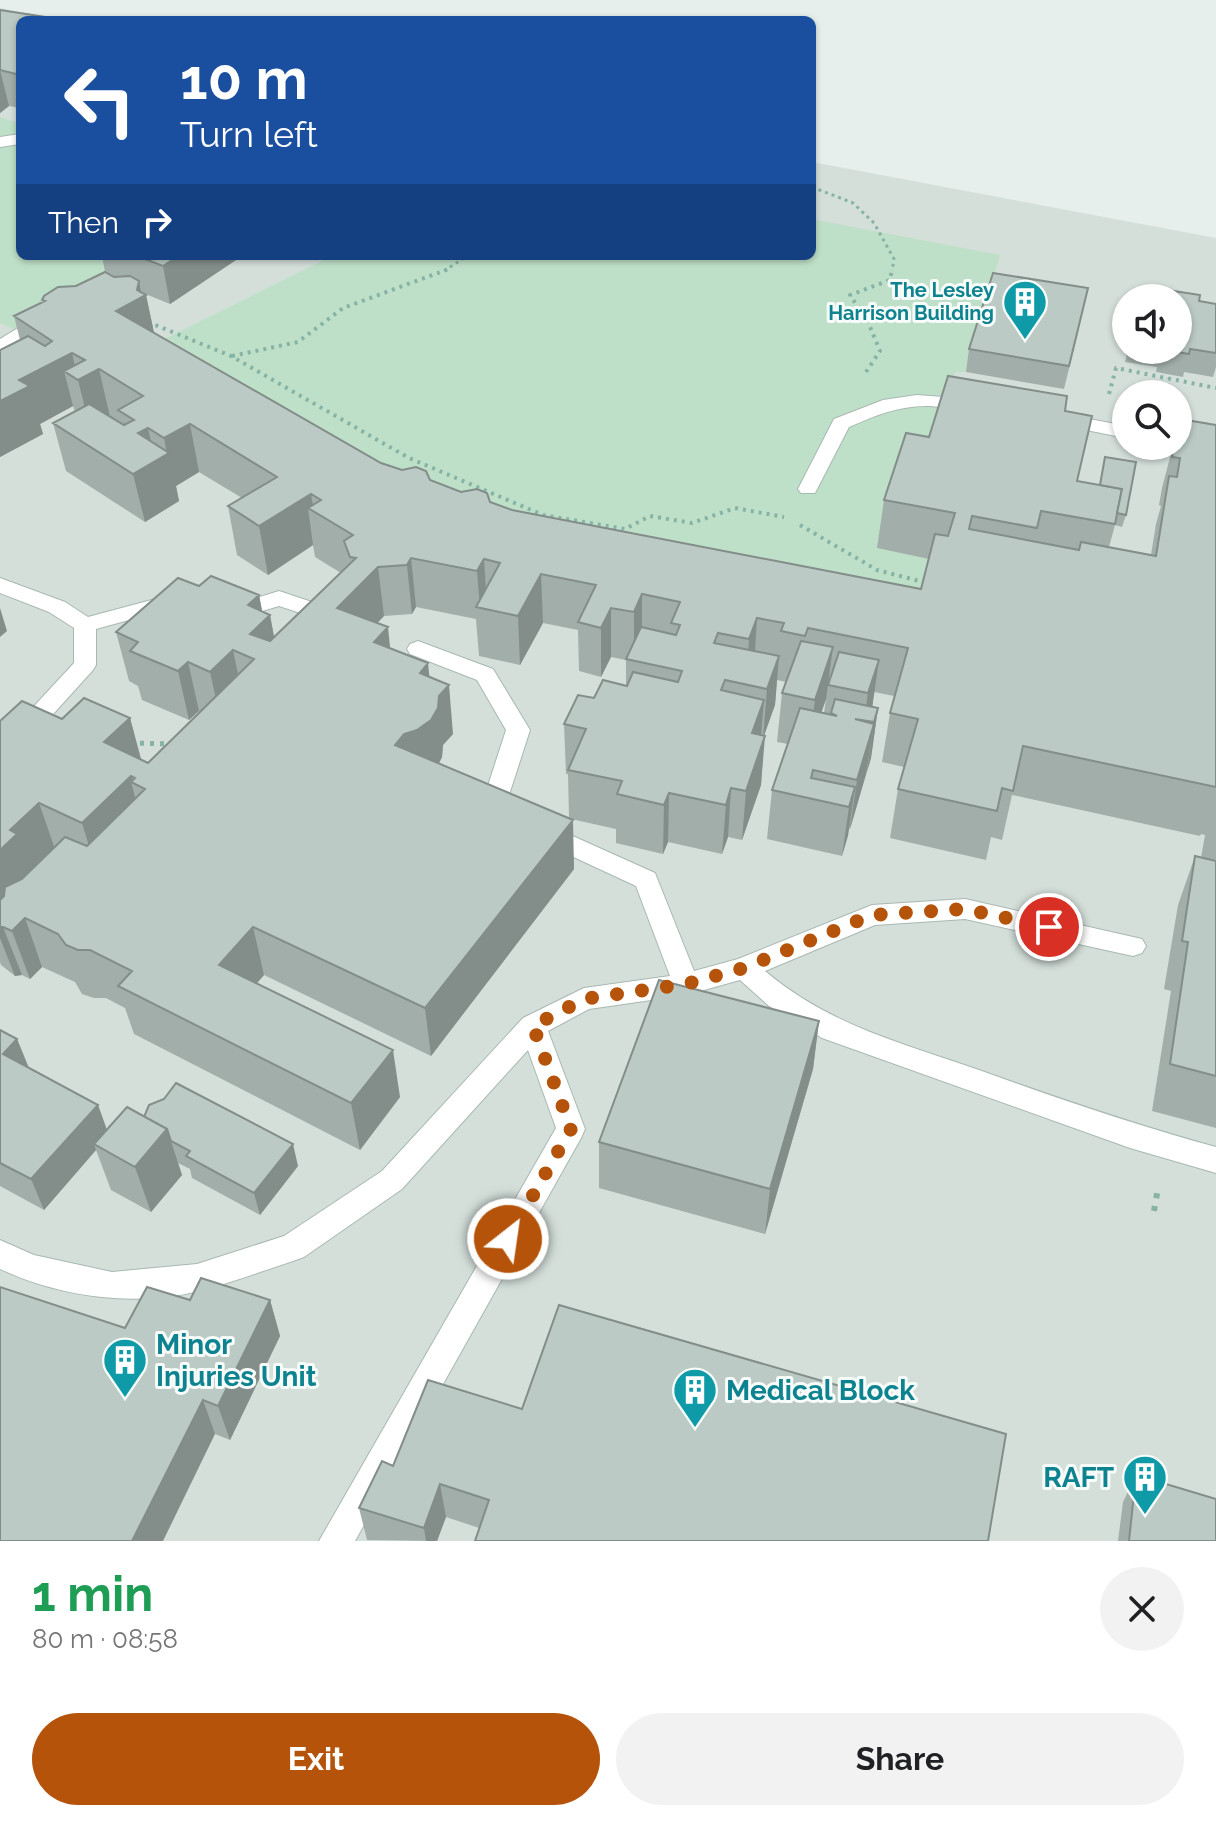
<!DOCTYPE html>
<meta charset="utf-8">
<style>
body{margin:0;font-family:Raleway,sans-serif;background:#f2f2f2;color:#202124;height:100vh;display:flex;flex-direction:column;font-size:30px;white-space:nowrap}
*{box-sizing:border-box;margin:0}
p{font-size:26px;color:#757577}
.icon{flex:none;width:44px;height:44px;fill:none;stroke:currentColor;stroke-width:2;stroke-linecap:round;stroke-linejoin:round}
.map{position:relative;height:1541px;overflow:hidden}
.side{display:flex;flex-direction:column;background:#fff;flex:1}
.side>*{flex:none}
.banner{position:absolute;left:16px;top:16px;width:800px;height:244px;border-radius:12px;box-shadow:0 2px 6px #0004;background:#1a4fa0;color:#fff;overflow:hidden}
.controls{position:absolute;left:1112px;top:284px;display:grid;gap:16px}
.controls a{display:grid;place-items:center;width:80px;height:80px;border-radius:50%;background:#fff;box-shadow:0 2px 6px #0004;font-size:40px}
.pin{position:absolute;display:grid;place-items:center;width:68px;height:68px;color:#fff;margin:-34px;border:4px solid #fff;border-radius:50%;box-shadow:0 2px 8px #0007}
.me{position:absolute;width:88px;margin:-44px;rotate:30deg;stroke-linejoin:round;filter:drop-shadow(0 0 6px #0008)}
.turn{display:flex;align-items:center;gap:28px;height:168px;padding:0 32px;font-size:36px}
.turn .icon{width:104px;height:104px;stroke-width:2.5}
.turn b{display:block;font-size:56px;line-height:68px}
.then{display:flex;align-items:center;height:76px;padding:0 32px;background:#0003;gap:16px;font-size:30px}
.round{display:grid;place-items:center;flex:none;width:84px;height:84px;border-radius:42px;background:#f2f2f2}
.head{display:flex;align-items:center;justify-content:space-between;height:136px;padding:0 32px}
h1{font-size:48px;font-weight:700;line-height:60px;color:#1e9e55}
.action{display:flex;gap:16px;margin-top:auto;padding:16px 32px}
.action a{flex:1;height:92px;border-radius:48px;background:#b45309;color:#fff;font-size:32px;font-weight:700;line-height:92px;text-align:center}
.action a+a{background:#f2f2f2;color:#202124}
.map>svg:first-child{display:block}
.built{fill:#d4dfda;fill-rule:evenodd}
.green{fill:#bfe0c8}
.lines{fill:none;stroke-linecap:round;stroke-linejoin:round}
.minor-casing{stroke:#a8b8b2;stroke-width:2}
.path-far3{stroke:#86b3a5;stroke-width:3;stroke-dasharray:3 4;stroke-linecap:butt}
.path-far2{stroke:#86b3a5;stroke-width:4;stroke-dasharray:3 5;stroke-linecap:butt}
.path-far1{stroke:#86b3a5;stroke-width:5;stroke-dasharray:4 6;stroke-linecap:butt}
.path{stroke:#86b3a5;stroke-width:6;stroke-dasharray:5 8;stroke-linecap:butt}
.minor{fill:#fff;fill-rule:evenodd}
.wall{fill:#a1aea9;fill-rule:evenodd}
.shaded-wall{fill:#838d89}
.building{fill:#bbcac4;stroke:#838d89;stroke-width:2}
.route{stroke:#b45309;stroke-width:14;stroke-dasharray:0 25.2}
.labels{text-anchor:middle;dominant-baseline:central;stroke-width:6;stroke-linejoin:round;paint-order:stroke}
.far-culture-label{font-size:20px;font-weight:bold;fill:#0d838f;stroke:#f7fbf9;text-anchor:end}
.near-culture-label{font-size:28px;font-weight:bold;fill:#0d838f;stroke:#f7fbf9;text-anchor:start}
</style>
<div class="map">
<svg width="1216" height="1541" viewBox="0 0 1216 1541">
<rect width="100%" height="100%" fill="#e6efeb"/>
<!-- built -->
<path class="built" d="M0 8 64 20H20V256H812V162L1216 238V1541H0ZM1126 298H1178V350H1126ZM1126 394H1178V446H1126Z"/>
<!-- green -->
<g class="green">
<polygon points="0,117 20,124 20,256 143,256 38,340 0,323"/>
<polygon points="812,219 1000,255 966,372 955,372 941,424 877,548 947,562 913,639 530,561 126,358 332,256 812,256"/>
</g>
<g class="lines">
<!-- minor casing -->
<g class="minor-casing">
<g id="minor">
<polygon points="20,134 20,144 0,147 0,137"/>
<polygon points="44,312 50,313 53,317 50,321 0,354 0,339"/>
<path d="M917 395 970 399 980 405C969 416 945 407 930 406 901 405 876 415 849 427L815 493H801L798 489 834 419 883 400Z"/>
<polygon points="1058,413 1126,426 1126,438 1051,423 1048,419 1051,415"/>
<polygon points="0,578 65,602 88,617 159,598 179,604 182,609 179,614 171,616 158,612 96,629 96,665 93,670 8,764 0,767 0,743 74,663 74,628 49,612 0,593"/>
<polygon points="279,591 342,612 345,617 342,622 334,624 279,606 232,620 224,618 221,613 224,608"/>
<path d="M418 641 493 669 530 730 508 798 523 811 520 817C506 822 490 814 483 801L506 730 477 680 410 654 407 649 410 644Z"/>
<path d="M546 824 655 873 694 971 738 959 872 905 965 899 1142 939 1146 946 1142 953 1133 956 965 919 875 925 765 971C829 1025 901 1043 979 1070 1057 1098 1135 1125 1216 1147V1173L1130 1148 822 1038 769 1006 740 980 686 995 589 1009 548 1031 585 1129 581 1138 355 1541H319L556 1128 528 1050 402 1189 304 1257 293 1261C262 1271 231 1283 199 1291 134 1307 60 1297 0 1269V1240L34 1255 112 1272 197 1264 284 1236 382 1171 523 1018 584 988 670 976 636 886 537 840 534 833 537 826Z"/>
</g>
</g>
<!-- path-far3 -->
<g class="path-far3">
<polyline points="812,187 853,203 874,223 894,259 892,271"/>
<polyline points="444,271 467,256"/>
</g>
<!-- path-far2 -->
<g class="path-far2">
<polyline points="148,322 231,356 409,458 543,515 625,529 650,516 692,523 735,508 784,517"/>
<polyline points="232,356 298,342 343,308 449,269"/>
<polyline points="866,372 880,351 868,322 850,295 890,280 892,269"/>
<polyline points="1109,394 1116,368 1216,388"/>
<polyline points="1165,394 1168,378"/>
<polyline points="800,525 877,570 927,583"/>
</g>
<!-- path-far1 -->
<polyline class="path-far1" points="130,743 172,744"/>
<!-- path -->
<polyline class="path" points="1154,1211 1158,1188"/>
<!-- minor -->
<use href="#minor" class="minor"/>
</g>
<!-- wall -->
<g class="wall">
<polygon points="0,10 20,20 20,108 9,106 0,113"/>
<path d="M102 256H242L170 304 143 293 146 295 154 333 381 463 512 510 921 589 929 559 877 548 884 500 929 437 1065 411 1077 481 1126 515 1122 527 1115 525 1109 547 1151 555 1156 524 1161 506 1159 505 1162 488 1173 446H1178L1186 420 1216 425V1128L1152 1111 1171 991 1164 989 1178 905 1195 856 1201 858 1205 835 1201 834 1200 836 1012 795 1002 840 991 837 986 860 890 838 898 789 904 767 882 762 890 713 894 696 874 692 872 707 878 708 871 758 850 829 849 828 842 856 767 839 772 790 788 744 777 742 782 693 786 682 777 680 775 705 764 736 761 785 742 840 728 837 722 854 668 842 663 854 616 843V829L571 819 574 869 431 1056 264 975 257 983 400 1097 360 1150 134 1034 125 1008 106 998H94L82 994 75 982 42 967 30 979 22 975 15 976 1 965 0 962V721L130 718 141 759 148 763 200 712 199 711 189 720 142 700 138 686 129 681 116 632 199 586 259 595 262 611 270 615 274 637 341 573 315 557 313 545 268 575 237 555 228 506 242 498 199 472 176 486 179 501 145 522 66 471 53 423 75 412 73 406 40 424 43 434 0 457V350L20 340 14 316 43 302 42 300 105 272ZM416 607 476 619 479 656 520 665 543 623 578 630 579 671 601 677 611 657 626 660V685L594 698 564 724 566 774H568L569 818 439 763 442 757 443 745 453 734 430 677 390 648 377 623 384 616 412 614ZM826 699 824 713H821Z"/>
<polygon points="1199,301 1216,304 1216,367 1213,377 1184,372 1183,377 1156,372 1157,367 1125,362 1128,350 1178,350"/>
<polygon points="1083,311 1064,389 966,372 969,349"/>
<polygon points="819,1021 813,1069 765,1234 599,1188 599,1142"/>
<polygon points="0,1030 17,1039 29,1068 98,1105 107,1130 144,1117 298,1166 260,1215 192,1178 190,1169 178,1163 182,1175 151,1212 111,1190 96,1150 44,1210 0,1186"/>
<polygon points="190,1300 270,1300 280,1336 230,1440 215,1434 125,1328"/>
<polygon points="522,1409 479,1528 446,1517 437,1541 367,1540 359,1508 393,1466"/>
<polygon points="1136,1475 1216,1541 1118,1541 1123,1502"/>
</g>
<!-- shaded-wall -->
<g class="shaded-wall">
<polygon points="0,70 9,106 0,113"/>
<polygon points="178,256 242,256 170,304 163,266"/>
<polygon points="139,281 142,298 146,295 156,342 116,311 137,290"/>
<polygon points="72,353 78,380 99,369 110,417 90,428 78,380 64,371 73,406 40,424 43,434 0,457 0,401 19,380"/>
<polygon points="190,424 199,472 176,486 179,501 145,522 133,474 138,433 148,428 155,461 167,454 164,438"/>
<polygon points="311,494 314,512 308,508 313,545 268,575 259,526"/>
<polygon points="411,558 416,607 412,614 407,565"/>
<polygon points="484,559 487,608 480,608 477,571"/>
<polygon points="378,567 384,616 344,657 337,608"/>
<polygon points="541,574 543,623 520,665 518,616"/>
<polygon points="642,594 642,643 634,662 634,612"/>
<polygon points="259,595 264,621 270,615 279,664 250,634 248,605"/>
<polygon points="0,608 7,631 0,637"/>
<polygon points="611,608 611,657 601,677 601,628"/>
<polygon points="757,618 754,667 746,684 749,639"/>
<polygon points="388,627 393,677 374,642"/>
<polygon points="833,647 826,699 809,749 815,700"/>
<polygon points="233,650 243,699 221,721 210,672"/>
<polygon points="779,656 775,705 763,738 767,689"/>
<polygon points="879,660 872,709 864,720 868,693"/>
<polygon points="188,662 199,711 189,720 178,671"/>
<polygon points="428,663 433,712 420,673"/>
<polygon points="449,685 453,734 443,745 442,757 436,769 395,745"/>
<polygon points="764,700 760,749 752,733"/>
<polygon points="878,708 871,758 867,772 874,722"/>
<polygon points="130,718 143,767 132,777 133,783 131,782 143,827 97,872 82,823 104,742"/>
<polygon points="874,724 866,774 850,829 857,780"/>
<polygon points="765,736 761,785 742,840 746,791"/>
<polygon points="855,787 848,836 842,856 849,807"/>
<polygon points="731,788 728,837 722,854 726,805"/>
<polygon points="669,793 668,842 663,854 664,805"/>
<polygon points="39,803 56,852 0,916 0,850 10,830"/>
<polygon points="573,820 574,869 431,1056 425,1008"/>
<polygon points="25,918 42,967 30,979 12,931"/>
<polygon points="0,927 3,927 22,975 15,976 0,938"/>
<polygon points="253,927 264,975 231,1013 219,965"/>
<polygon points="819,1021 813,1069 765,1234 770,1189"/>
<polygon points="17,1039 30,1071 3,1054"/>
<polygon points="393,1050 400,1097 360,1150 351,1103"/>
<polygon points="98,1105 109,1136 94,1144 96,1150 44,1210 31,1179"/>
<polygon points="167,1129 182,1175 151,1212 135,1167"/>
<polygon points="293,1144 298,1166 260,1215 254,1193"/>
<polygon points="270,1300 280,1336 230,1440 218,1406"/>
<polygon points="203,1400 215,1434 163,1541 132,1541"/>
<polygon points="440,1484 446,1517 437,1541 426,1541 424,1528"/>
</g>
<!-- building -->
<g class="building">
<polygon points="0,10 65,20 20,20 20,75 0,70"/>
<polygon points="137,256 178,256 163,266"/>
<polygon points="105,272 114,277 130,276 139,281 137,290 146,295 116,311 381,463 402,470 416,467 426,471 430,480 461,492 477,489 487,493 490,502 512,510 921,589 935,534 948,536 955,513 884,500 906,433 929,437 948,376 1067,396 1065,411 1092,416 1077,481 1122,489 1115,524 1041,511 1037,528 972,516 969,529 1079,550 1081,542 1156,556 1169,476 1177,477 1180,458 1172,457 1174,446 1178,446 1178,440 1182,441 1186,420 1216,425 1216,787 1023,746 1013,791 1002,788 997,811 898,789 918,719 890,713 908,648 808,628 805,636 781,631 784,623 757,618 749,639 718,633 714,643 779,656 767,689 725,680 721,690 764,700 752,733 765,736 746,791 731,788 726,805 669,793 664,805 617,794 622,781 568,770 586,729 564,724 578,695 594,698 603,680 627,686 633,672 678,682 682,671 626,659 641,627 676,635 680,625 671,623 680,602 642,594 634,612 611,608 601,628 578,622 596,585 541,574 518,616 476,607 500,563 484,559 477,571 411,558 407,565 378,567 337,608 388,627 374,642 428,663 420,673 449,685 439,696 438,708 431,720 417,730 404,734 395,745 573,820 425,1008 253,927 219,965 393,1050 351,1103 118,986 132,971 90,950 78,950 66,945 58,934 25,918 12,931 3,927 0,927 0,900 4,896 5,887 22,879 65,837 87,846 145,789 131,782 135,778 131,776 82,823 39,803 10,830 17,834 0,850 0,721 22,701 62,719 84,698 130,718 104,742 148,763 254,659 233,650 210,672 188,662 178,671 130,651 138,642 116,632 178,578 199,586 211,576 259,595 248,605 270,615 250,634 270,641 356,558 350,557 344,541 353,535 308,508 321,500 311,494 259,526 228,506 277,477 190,424 164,438 148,428 138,433 169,453 133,474 53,423 89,404 124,425 134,420 118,410 143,396 99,369 78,380 64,371 85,360 72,353 19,380 30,386 0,401 0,350 28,336 45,346 52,341 14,316 45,301 42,300 44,296 58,287 76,286"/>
<polygon points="993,273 1088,288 1069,366 969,349"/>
<polygon points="1174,291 1200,295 1199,301 1216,304 1216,353 1190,349 1189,354 1166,350 1178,350 1178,298 1142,298 1143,292 1173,297"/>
<polygon points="1105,457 1136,462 1126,515 1117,513 1122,489 1100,485"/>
<polygon points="801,641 833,647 815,700 782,693"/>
<polygon points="839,652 879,660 868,693 828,685"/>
<polygon points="835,699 878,708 874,722 855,719 874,724 857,780 813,770 811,778 855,787 849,807 772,790 800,708 837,716 831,713"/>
<polygon points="1195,856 1216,861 1216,1076 1170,1064 1188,942 1182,941"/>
<polygon points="659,980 819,1021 770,1189 599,1142"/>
<polygon points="0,1030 17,1039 3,1054 98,1105 31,1179 0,1163"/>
<polygon points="176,1083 293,1144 254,1193 186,1156 190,1151 171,1141 167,1129 144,1117 149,1105 164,1099"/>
<polygon points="127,1107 167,1129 135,1167 94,1144"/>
<polygon points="201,1278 270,1300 218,1406 203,1400 132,1541 0,1541 0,1287 125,1328 147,1287 190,1300"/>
<polygon points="559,1305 1006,1434 988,1541 475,1541 489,1500 440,1484 424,1528 359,1508 382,1461 393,1466 428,1380 522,1409"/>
<polygon points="1136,1475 1216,1499 1216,1541 1129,1541"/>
</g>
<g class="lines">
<!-- route -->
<polyline class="route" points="508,1239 571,1129 533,1026 584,999 686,984 744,968 872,915 965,909 1049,927"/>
</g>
<!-- icons -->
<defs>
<g id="building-pin" transform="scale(2.3)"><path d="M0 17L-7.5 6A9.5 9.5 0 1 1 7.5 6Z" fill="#0f9aa8" stroke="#f7fbf9"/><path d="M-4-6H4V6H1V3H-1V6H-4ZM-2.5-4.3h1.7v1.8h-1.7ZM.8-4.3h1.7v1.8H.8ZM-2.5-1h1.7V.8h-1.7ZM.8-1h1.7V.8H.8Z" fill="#fff"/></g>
</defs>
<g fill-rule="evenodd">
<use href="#building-pin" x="1025" y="302"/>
<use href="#building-pin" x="125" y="1360"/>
<use href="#building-pin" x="695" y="1390"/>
<use href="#building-pin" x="1145" y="1477"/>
</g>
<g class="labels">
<!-- far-culture labels -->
<g class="far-culture-label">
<text x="994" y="290">The Lesley<tspan x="994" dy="23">Harrison Building</tspan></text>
</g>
<!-- near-culture labels -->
<g class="near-culture-label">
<text x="156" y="1344">Minor<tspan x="156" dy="32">Injuries Unit</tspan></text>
<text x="726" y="1390">Medical Block</text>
<text x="1114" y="1477" text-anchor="end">RAFT</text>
</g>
</g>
</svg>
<div class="controls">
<a><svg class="icon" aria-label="sound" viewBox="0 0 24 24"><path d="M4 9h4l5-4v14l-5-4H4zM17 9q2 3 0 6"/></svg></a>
<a><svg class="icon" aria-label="search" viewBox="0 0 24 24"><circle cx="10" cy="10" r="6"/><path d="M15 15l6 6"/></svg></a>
</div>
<div class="pin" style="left:1049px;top:927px;background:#d93025"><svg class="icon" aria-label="arrive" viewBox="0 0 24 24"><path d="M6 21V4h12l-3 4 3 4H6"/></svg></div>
<svg class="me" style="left:508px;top:1239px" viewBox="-20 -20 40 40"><circle r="17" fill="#b45309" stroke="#fff" stroke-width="3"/><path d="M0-11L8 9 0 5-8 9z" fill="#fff"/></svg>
<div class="banner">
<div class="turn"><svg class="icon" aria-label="left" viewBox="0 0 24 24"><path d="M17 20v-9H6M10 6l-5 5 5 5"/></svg><div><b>10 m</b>Turn left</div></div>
<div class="then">Then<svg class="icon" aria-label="right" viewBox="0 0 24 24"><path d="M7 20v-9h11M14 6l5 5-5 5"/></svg></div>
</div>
</div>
<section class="side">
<div class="head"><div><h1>1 min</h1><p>80 m · 08:58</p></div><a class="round"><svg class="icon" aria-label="close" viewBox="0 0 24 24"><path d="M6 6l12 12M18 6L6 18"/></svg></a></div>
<div class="action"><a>Exit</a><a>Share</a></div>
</section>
